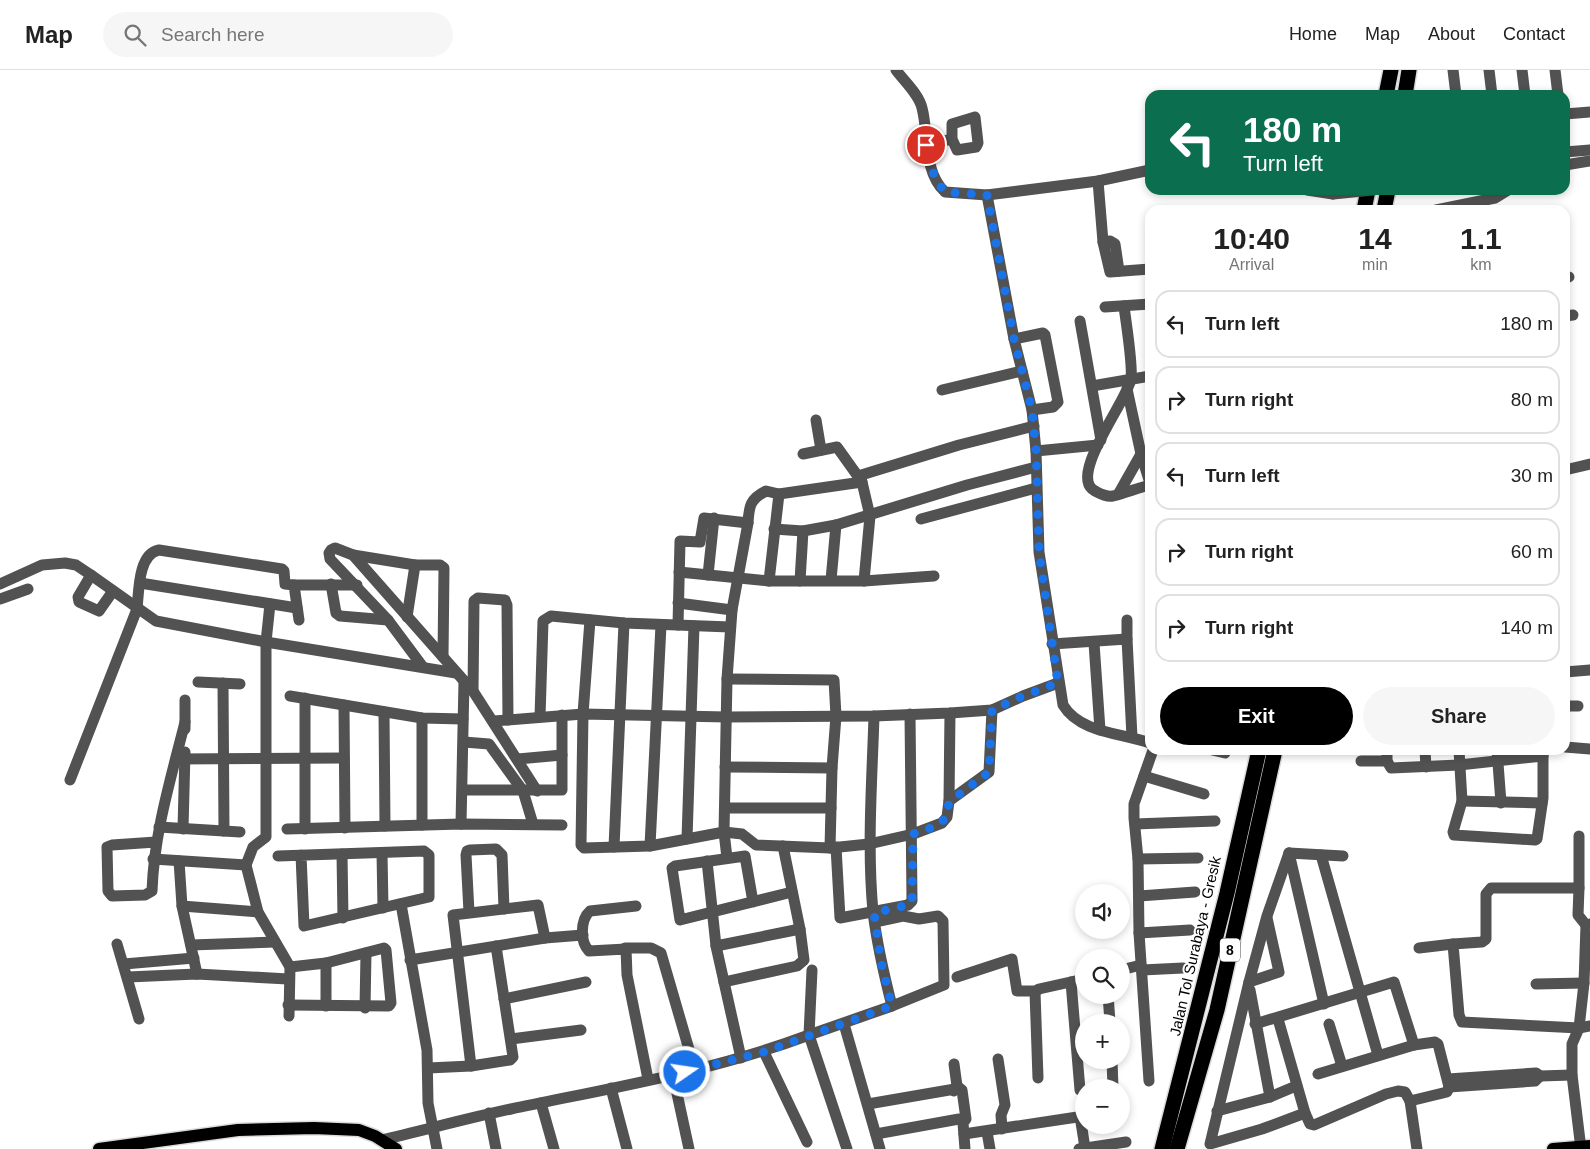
<!DOCTYPE html>
<meta charset="utf-8">
<style>
body{margin:0;font-family:Helvetica,sans-serif;background:#f6f6f6;color:#222;height:100vh;display:flex;flex-direction:column;font-size:19px;white-space:nowrap}
*{box-sizing:border-box;margin:0}
p{font-size:16px;color:#767676}
.icon{flex:none;width:28px;height:28px;fill:none;stroke:currentColor;stroke-width:2;stroke-linecap:round;stroke-linejoin:round}
.map{position:relative;flex:1;overflow:hidden}
.side{position:absolute;left:1145px;top:135px;width:425px;height:550px;display:flex;flex-direction:column;background:#fff;border-radius:15px;box-shadow:0 2px 8px #0003}
.side>*{flex:none}
.banner{position:absolute;left:1145px;top:20px;width:425px;height:105px;border-radius:15px;box-shadow:0 2px 8px #0003;background:#0b6e4f;color:#fff;overflow:hidden}
.tools{position:absolute;left:1075px;top:814px;display:grid;gap:10px}
.tools a{display:grid;place-items:center;width:55px;height:55px;border-radius:50%;background:#fff;box-shadow:0 2px 8px #0003;font-size:25px}
.pin{position:absolute;display:grid;place-items:center;width:42px;height:42px;color:#fff;margin:-21px;border:2px solid #fff;border-radius:50%;box-shadow:0 1px 5px #0007}
.me{position:absolute;width:55px;margin:-28px;rotate:77deg;stroke-linejoin:round;filter:drop-shadow(0 0 4px #0008)}
.turn{display:flex;align-items:center;gap:18px;height:105px;padding:0 15px;font-size:22px}
.turn .icon{width:65px;height:65px;stroke-width:2.5}
.turn b{display:block;font-size:35px;line-height:42px}
.eta{display:flex;justify-content:space-evenly;align-items:center;height:85px;text-align:center}
.eta b{font-size:30px;font-weight:700;line-height:35px}
.primary-button{display:flex;gap:10px;margin-top:auto;padding:10px 15px}
.primary-button a{flex:1;height:58px;border-radius:30px;background:#000;color:#fff;font-size:20px;font-weight:700;line-height:58px;text-align:center}
.primary-button a+a{background:#f6f6f6;color:#222}
ul{padding:0;list-style:none}
li{display:flex;align-items:center;gap:15px;height:68px;margin:0 10px 8px;padding:0 5px;border:2px solid #e0e0e0;border-radius:15px}
li div{flex:1}
li b{display:block;font-size:19px}
li em{font-style:normal}
header{display:flex;align-items:center;gap:30px;box-sizing:border-box;height:70px;padding:0 25px;background:#fff;border-bottom:1px solid #e0e0e0}
header strong{font-size:24px}
nav{display:flex;gap:28px;margin-inline-start:auto;font-size:18px}
.search{width:350px;height:45px;background:#f6f6f6;display:flex;align-items:center;gap:12px;box-sizing:border-box;padding:0 18px;border-radius:28px;color:#767676;font-size:19px}
.map>svg:first-child{display:block}
.lines{fill:none;stroke-linecap:round;stroke-linejoin:round}
.major-casing{stroke:#dbdbdb;stroke-width:15}
.highway-casing{stroke:#dbdbdb;stroke-width:18}
.minor{stroke:#525252;stroke-width:11}
.major{stroke:#000;stroke-width:12}
.highway{stroke:#000;stroke-width:15}
.minor-bridge{stroke:#525252;stroke-width:11}
.route{stroke:#1a73e8;stroke-width:9;stroke-dasharray:0 16.2}
.labels{text-anchor:middle;dominant-baseline:central;stroke-width:4;stroke-linejoin:round;paint-order:stroke}
.shield{fill:#fff;stroke:#4c4c4c;stroke-width:1}
.shield-label{font-size:14px;font-weight:bold;fill:#000}
.street-label{font-size:15px;fill:#000;stroke:#fff}
</style>
<header>
<strong>Map</strong>
<div class="search"><svg class="icon" aria-label="search" viewBox="0 0 24 24"><circle cx="10" cy="10" r="6"/><path d="M15 15l6 6"/></svg>Search here</div>
<nav><a>Home</a><a>Map</a><a>About</a><a>Contact</a></nav>
</header>
<div class="map">
<svg width="1590" height="1079" viewBox="0 0 1590 1079">
<rect width="100%" height="100%" fill="#fff"/>
<g class="lines">
<!-- major casing -->
<g class="major-casing">
<g id="major">
<polyline points="99,1079 238,1060 314,1058 359,1060 375,1066 396,1079"/>
<polyline points="1553,1079 1590,1076"/>
</g>
</g>
<!-- highway casing -->
<g class="highway-casing">
<g id="highway">
<polyline points="1386,25 1391,0"/>
<polyline points="1405,25 1409,0"/>
<polyline points="1364,140 1368,120"/>
<polyline points="1384,140 1388,120"/>
<polyline points="1162,1079 1227,823 1259,680"/>
<polyline points="1177,1079 1217,940 1275,680"/>
</g>
</g>
<!-- minor -->
<g class="minor">
<path d="M896 0C904 11 919 24 922 38 929 64 923 102 945 122L987 125 1098 111 1150 100"/>
<polyline points="1453,0 1456,25"/>
<polyline points="1489,0 1492,25"/>
<polyline points="1522,0 1525,25"/>
<polyline points="1555,0 1558,25"/>
<polyline points="1565,44 1590,42"/>
<polyline points="926,75 952,69 957,80 976,77 978,73 975,47 952,54 952,69"/>
<polyline points="1565,82 1590,80"/>
<polyline points="1565,95 1590,91"/>
<polyline points="1098,111 1103,172 1110,202 1150,199"/>
<polyline points="1307,120 1333,124"/>
<path d="M987 125 1014 269 1032 340 1036 381 1039 482 1063 635C1080 663 1121 663 1150 673"/>
<polyline points="1436,140 1495,128 1508,120"/>
<polyline points="1103,172 1110,171 1115,174 1119,201"/>
<polyline points="1565,208 1569,207"/>
<path d="M1124 236C1126 253 1133 294 1131 309 1127 331 1067 407 1095 421 1101 424 1106 427 1113 426 1125 423 1138 418 1150 415"/>
<polyline points="1105,237 1150,234"/>
<polyline points="1565,246 1573,245"/>
<polyline points="1080,251 1101,370"/>
<polyline points="1014,269 1043,263 1045,265 1058,332 1053,337 1032,340"/>
<polyline points="1092,316 1150,306"/>
<polyline points="1127,319 1141,384 1150,413"/>
<polyline points="942,320 1022,301"/>
<polyline points="816,350 821,380"/>
<polyline points="1036,381 1098,375"/>
<polyline points="803,384 837,377 862,412 870,446 864,511"/>
<polyline points="1565,400 1590,394"/>
<polyline points="858,406 959,375 1034,356"/>
<polyline points="1119,423 1141,384"/>
<polyline points="921,449 1036,418"/>
<polyline points="774,459 803,461 836,455 967,415 1036,397"/>
<polyline points="353,485 415,495 440,495 444,498 443,587"/>
<polyline points="679,502 769,511 864,511 934,506"/>
<polyline points="91,505 78,527 79,532 99,541 113,521"/>
<polyline points="708,505 714,448"/>
<polyline points="831,510 836,455"/>
<polyline points="769,511 779,424 862,412"/>
<polyline points="800,511 803,461"/>
<polyline points="140,513 297,538"/>
<polyline points="0,514 42,495 65,493 76,495 91,505 156,551 266,572 456,603"/>
<polyline points="331,514 336,543 340,546 388,550"/>
<polyline points="294,515 357,515"/>
<polyline points="0,529 28,519"/>
<polyline points="678,533 732,540"/>
<polyline points="270,534 266,572 266,767 253,777 246,795 258,842 290,897 289,946"/>
<polyline points="407,547 415,495"/>
<polyline points="590,550 583,644 581,775 584,778 650,776 724,762 742,764 756,775 830,778 869,774 913,764 942,753 947,747 949,731 989,702 992,640"/>
<polyline points="1127,550 1127,569"/>
<path d="M678 555 680 471 700 472 704 448 748 453C749 436 750 429 766 421L779 424"/>
<polyline points="1094,573 1100,660"/>
<polyline points="1052,574 1127,569 1132,667"/>
<polyline points="423,597 388,550 330,489 329,483 331,480 335,478 353,485 473,621 537,721"/>
<polyline points="1565,602 1590,600"/>
<polyline points="727,609 834,610 836,646 832,698 830,778"/>
<polyline points="198,612 240,614"/>
<polyline points="223,613 224,761"/>
<polyline points="473,621 474,531 478,528 505,530 507,535 508,650"/>
<polyline points="290,626 422,648 463,649"/>
<polyline points="185,630 185,659"/>
<polyline points="344,635 345,758"/>
<polyline points="1565,636 1578,636"/>
<polyline points="384,642 385,756"/>
<polyline points="540,647 543,551 551,546 624,553 730,557"/>
<polyline points="494,651 583,644 727,647 874,646 950,643 992,640 1023,626 1058,613"/>
<polyline points="464,672 489,674 523,721 533,754"/>
<polyline points="1565,677 1590,679"/>
<polyline points="1212,680 1225,683"/>
<polyline points="1387,680 1387,691 1391,698 1459,695 1543,686"/>
<polyline points="1425,680 1426,697"/>
<polyline points="1459,680 1462,731 1453,762 1454,765 1535,770 1537,769 1543,728 1543,680"/>
<polyline points="1497,680 1501,733"/>
<polyline points="176,689 344,688"/>
<polyline points="518,689 562,685"/>
<polyline points="1361,691 1387,691"/>
<polyline points="725,697 832,698"/>
<polyline points="1144,706 1204,724"/>
<path d="M70 710 137 539C139 521 138 484 159 480L282 499 284 501 285 514 294 515 299 550"/>
<polyline points="464,720 562,720 562,645"/>
<polyline points="949,731 950,643"/>
<polyline points="1462,731 1542,733"/>
<polyline points="725,738 831,738"/>
<polyline points="461,754 464,611"/>
<polyline points="1135,754 1215,751"/>
<polyline points="422,755 422,648"/>
<polyline points="159,757 240,762"/>
<polyline points="183,759 185,682"/>
<polyline points="287,759 461,754 562,755"/>
<polyline points="305,759 305,628"/>
<polyline points="687,769 694,556"/>
<path d="M156 772 112 775 107 777 108 821 112 826 145 825 152 821C154 763 171 708 185 652"/>
<polyline points="650,776 661,555"/>
<polyline points="614,777 624,553"/>
<polyline points="836,777 840,848 908,835 912,831 910,644"/>
<polyline points="382,783 383,838"/>
<polyline points="1289,783 1324,934"/>
<polyline points="1289,783 1343,786"/>
<polyline points="342,784 343,848"/>
<polyline points="1321,785 1378,985"/>
<polyline points="278,786 424,781 429,785 429,827 304,856 301,785"/>
<polyline points="727,788 724,762 727,609 732,540 748,453"/>
<polyline points="153,789 246,795"/>
<polyline points="1138,789 1198,788"/>
<polyline points="179,791 182,836 197,904"/>
<polyline points="707,791 716,876 741,988"/>
<polyline points="1579,818 1579,766"/>
<polyline points="1139,826 1195,822"/>
<polyline points="753,832 745,786 675,796 672,798 680,850 792,822"/>
<polyline points="401,834 427,980 428,1033 437,1079"/>
<polyline points="182,836 258,842"/>
<path d="M636 836 590 841C580 850 580 872 589 881L626 879 627 905 648 1009"/>
<polyline points="469,842 466,785 467,781 470,780 496,779 502,785 504,839"/>
<polyline points="875,852 903,846 919,849 938,846 943,851 944,915 892,936"/>
<polyline points="1586,855 1578,845 1579,818 1491,818 1486,824 1486,869 1482,872 1453,874 1459,945 1462,952 1579,958 1590,956"/>
<polyline points="1139,863 1190,860"/>
<polyline points="545,868 583,865"/>
<polyline points="117,874 139,949"/>
<polyline points="191,875 275,872"/>
<polyline points="716,876 800,859"/>
<polyline points="625,878 651,878 661,883 695,1000"/>
<polyline points="1419,878 1453,874"/>
<polyline points="410,890 545,868 538,835 453,845 471,996"/>
<polyline points="124,894 194,888"/>
<polyline points="1121,900 1141,895"/>
<polyline points="1142,900 1183,898"/>
<polyline points="128,907 197,904 288,909"/>
<polyline points="957,907 1012,889 1017,921 1036,921"/>
<polyline points="724,912 797,896 804,890 800,859 783,776"/>
<polyline points="1071,912 1080,1020"/>
<polyline points="1249,912 1279,902 1267,848"/>
<polyline points="1536,914 1584,913"/>
<polyline points="1250,920 1270,1027"/>
<polyline points="1108,925 1110,952"/>
<polyline points="504,929 586,912"/>
<polyline points="288,935 389,936 391,933 386,880 384,878 326,893 290,897"/>
<polyline points="326,936 326,893"/>
<polyline points="365,938 366,883"/>
<polyline points="1278,949 1305,1043 1262,1059 1210,1074 1249,912 1267,846 1289,783"/>
<polyline points="844,954 880,1079"/>
<polyline points="1255,954 1394,912 1414,975"/>
<polyline points="1329,954 1342,996"/>
<polyline points="511,969 581,960"/>
<polyline points="764,982 807,1072"/>
<polyline points="998,989 1005,1035 1001,1045 1002,1059"/>
<polyline points="1112,990 1113,1018"/>
<polyline points="954,994 957,1016 954,1021"/>
<polyline points="428,998 471,996 510,990 513,987 496,876"/>
<polyline points="673,1005 689,1079"/>
<polyline points="1540,1006 1572,1005"/>
<polyline points="1038,1008 1035,922 1039,919 1084,909"/>
<polyline points="1448,1009 1536,1003 1540,1006 1535,1011 1449,1017"/>
<polyline points="1149,1011 1139,863 1138,789 1134,748 1134,734 1153,680"/>
<polyline points="957,1016 962,1020 966,1049 963,1053 965,1079"/>
<polyline points="611,1018 627,1079"/>
<polyline points="1410,1031 1417,1079"/>
<polyline points="541,1033 554,1079"/>
<polyline points="868,1034 955,1019"/>
<polyline points="1217,1041 1270,1027 1296,1016"/>
<polyline points="489,1043 496,1079"/>
<polyline points="1305,1043 1310,1054 1314,1055 1386,1024 1398,1021 1405,1022 1410,1031 1447,1022 1449,1017 1438,974 1435,972 1414,975 1318,1004"/>
<polyline points="1080,1046 1085,1078"/>
<polyline points="987,1062 990,1079"/>
<polyline points="876,1064 959,1049"/>
<polyline points="964,1064 1084,1046"/>
<path d="M382 1070C425 1060 468 1048 511 1039 611 1018 713 1001 809 965L812 900"/>
<path d="M847 1079 809 965 892 936C884 905 877 874 873 842 867 777 872 711 874 646"/>
<polyline points="1079,1079 1126,1072"/>
<polyline points="1581,1079 1572,1005 1572,974 1579,958 1584,913 1586,855 1590,854"/>
</g>
<!-- major -->
<use href="#major" class="major"/>
<!-- highway -->
<use href="#highway" class="highway"/>
<!-- minor-bridge -->
<polyline class="minor-bridge" points="1333,124 1373,120"/>
</g>
<g class="lines">
<!-- route -->
<path class="route" d="M685 1002 764 982 892 936 881 892 874 843 908 835 912 831 913 764C936 755 945 759 949 732L989 702 992 640 1023 626 1058 613 1039 482 1036 380 1032 340 1014 269 987 125 945 122 935 109 926 75"/>
</g>
<g class="labels">
<!-- shield labels -->
<rect class="shield" x="1220" y="868.5" width="20" height="23" rx="4"/>
<g class="shield-label">
<text x="1230" y="880">8</text>
</g>
<!-- street labels -->
<g class="street-label">
<text transform="translate(1195 876) rotate(-77)">Jalan Tol Surabaya - Gresik</text>
</g>
</g>
</svg>
<div class="tools">
<a><svg class="icon" aria-label="sound" viewBox="0 0 24 24"><path d="M4 9h4l5-4v14l-5-4H4zM17 9q2 3 0 6"/></svg></a>
<a><svg class="icon" aria-label="search" viewBox="0 0 24 24"><circle cx="10" cy="10" r="6"/><path d="M15 15l6 6"/></svg></a>
<a>+</a>
<a>−</a>
</div>
<div class="pin" style="left:926px;top:75px;background:#d93025"><svg class="icon" aria-label="arrive" viewBox="0 0 24 24"><path d="M6 21V4h12l-3 4 3 4H6"/></svg></div>
<svg class="me" style="left:685px;top:1002px" viewBox="-20 -20 40 40"><circle r="17" fill="#1a73e8" stroke="#fff" stroke-width="3"/><path d="M0-11L8 9 0 5-8 9z" fill="#fff"/></svg>
<div class="banner">
<div class="turn"><svg class="icon" aria-label="left" viewBox="0 0 24 24"><path d="M17 20v-9H6M10 6l-5 5 5 5"/></svg><div><b>180 m</b>Turn left</div></div>
</div>
<section class="side">
<div class="eta">
<div><b>10:40</b><p>Arrival</p></div>
<div><b>14</b><p>min</p></div>
<div><b>1.1</b><p>km</p></div>
</div>
<ul>
<li><svg class="icon" aria-label="left" viewBox="0 0 24 24"><path d="M17 20v-9H6M10 6l-5 5 5 5"/></svg><div><b>Turn left</b></div><em>180 m</em></li>
<li><svg class="icon" aria-label="right" viewBox="0 0 24 24"><path d="M7 20v-9h11M14 6l5 5-5 5"/></svg><div><b>Turn right</b></div><em>80 m</em></li>
<li><svg class="icon" aria-label="left" viewBox="0 0 24 24"><path d="M17 20v-9H6M10 6l-5 5 5 5"/></svg><div><b>Turn left</b></div><em>30 m</em></li>
<li><svg class="icon" aria-label="right" viewBox="0 0 24 24"><path d="M7 20v-9h11M14 6l5 5-5 5"/></svg><div><b>Turn right</b></div><em>60 m</em></li>
<li><svg class="icon" aria-label="right" viewBox="0 0 24 24"><path d="M7 20v-9h11M14 6l5 5-5 5"/></svg><div><b>Turn right</b></div><em>140 m</em></li>
</ul>
<div class="primary-button"><a>Exit</a><a>Share</a></div>
</section>
</div>
